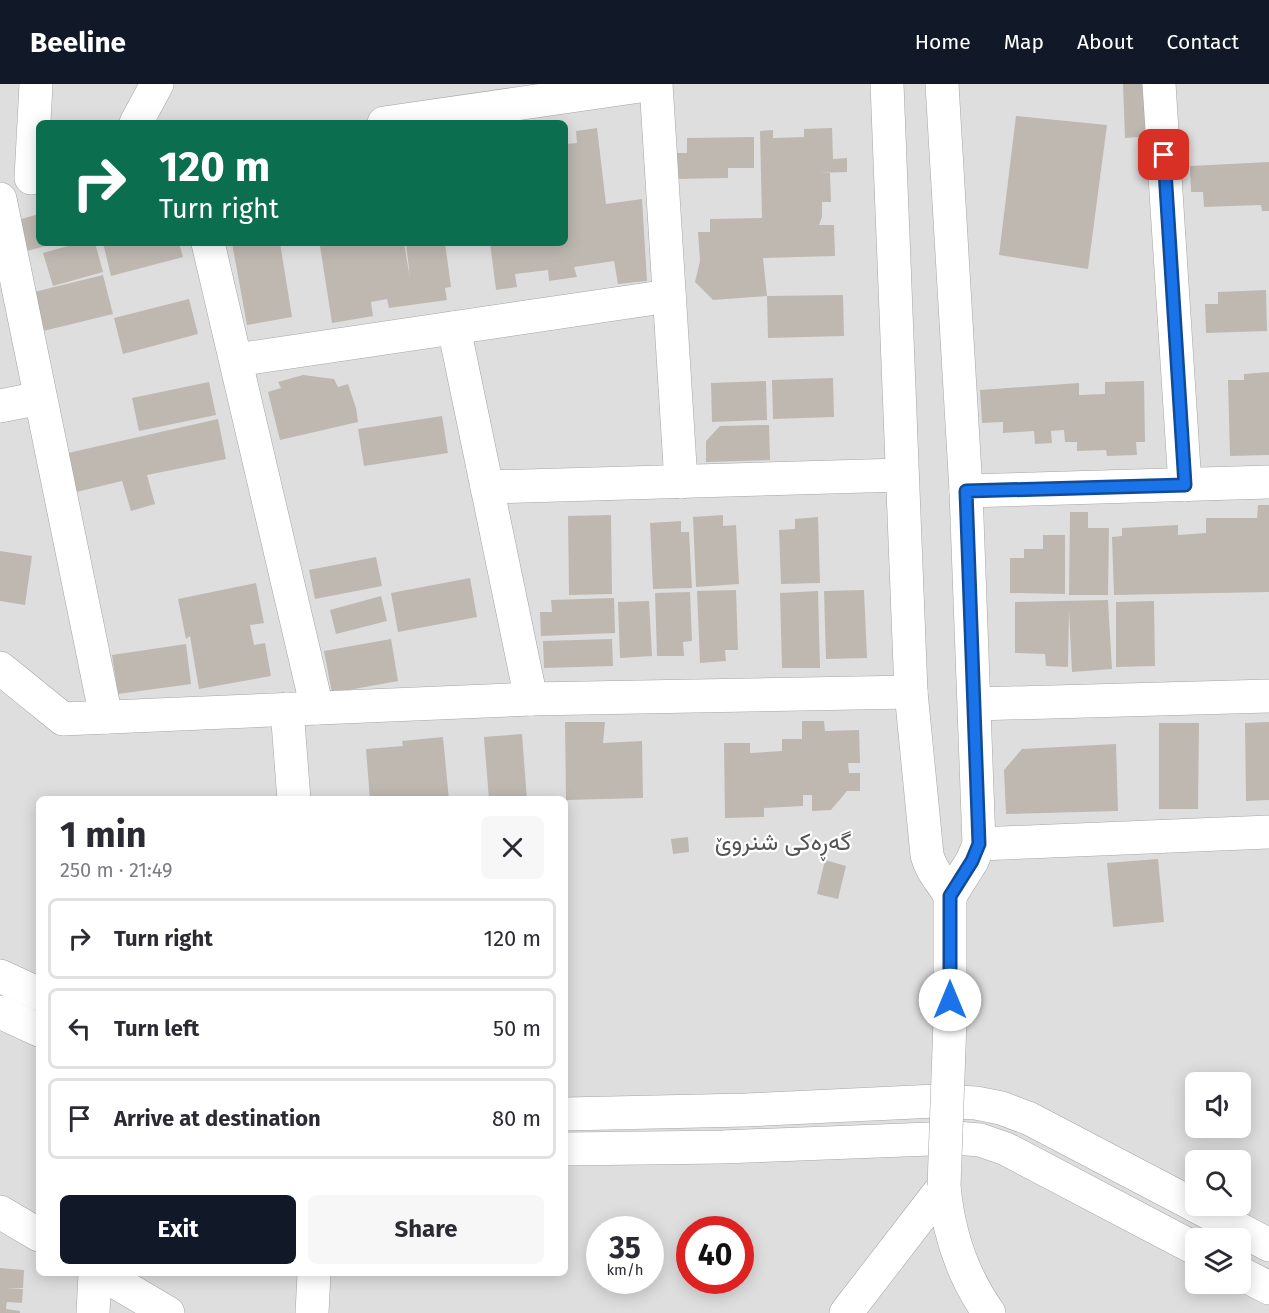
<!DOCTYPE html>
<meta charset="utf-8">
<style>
body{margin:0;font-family:"Fira Sans",Vazirmatn,sans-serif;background:#f7f7f7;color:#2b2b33;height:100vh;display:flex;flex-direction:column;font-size:22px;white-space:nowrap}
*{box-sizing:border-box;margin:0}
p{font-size:20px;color:#7c7c81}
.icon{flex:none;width:33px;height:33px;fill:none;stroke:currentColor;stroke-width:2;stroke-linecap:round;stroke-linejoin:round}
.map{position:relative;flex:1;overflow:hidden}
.details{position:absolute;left:36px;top:712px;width:532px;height:480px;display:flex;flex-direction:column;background:#fff;border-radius:9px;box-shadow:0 3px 15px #0003}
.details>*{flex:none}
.banner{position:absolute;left:36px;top:36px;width:532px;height:126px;border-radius:9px;box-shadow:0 3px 15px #0003;background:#0b6e4f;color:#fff;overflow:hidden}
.buttons{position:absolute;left:1185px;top:988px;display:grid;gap:12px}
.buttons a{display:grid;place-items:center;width:66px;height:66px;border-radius:9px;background:#fff;box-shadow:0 3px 15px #0003;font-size:30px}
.speed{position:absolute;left:586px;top:1132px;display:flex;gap:12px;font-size:30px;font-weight:700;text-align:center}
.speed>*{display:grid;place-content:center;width:78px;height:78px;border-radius:50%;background:#fff;box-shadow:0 3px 15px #0003;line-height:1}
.speed small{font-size:15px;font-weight:400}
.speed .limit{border:9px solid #d22;background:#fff;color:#111}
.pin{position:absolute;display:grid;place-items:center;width:51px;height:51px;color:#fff;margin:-26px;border-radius:12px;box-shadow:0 3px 9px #0006}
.me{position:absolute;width:66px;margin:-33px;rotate:0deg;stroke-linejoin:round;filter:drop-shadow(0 0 4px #0008)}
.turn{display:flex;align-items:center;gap:21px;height:126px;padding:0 24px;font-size:27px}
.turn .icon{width:78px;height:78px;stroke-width:2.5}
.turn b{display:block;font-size:42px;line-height:51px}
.round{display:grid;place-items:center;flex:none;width:63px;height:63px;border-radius:9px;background:#f7f7f7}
.head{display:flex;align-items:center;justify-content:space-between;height:102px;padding:0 24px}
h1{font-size:36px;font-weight:700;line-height:45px}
.action{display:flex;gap:12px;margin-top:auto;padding:12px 24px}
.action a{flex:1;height:69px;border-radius:9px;background:#111827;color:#fff;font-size:24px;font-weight:700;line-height:69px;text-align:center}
.action a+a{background:#f7f7f7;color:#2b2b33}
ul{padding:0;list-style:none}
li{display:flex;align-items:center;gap:18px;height:81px;margin:0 12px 9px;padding:0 12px;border:3px solid #e1e1e2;border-radius:9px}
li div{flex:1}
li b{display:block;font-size:22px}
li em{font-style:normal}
header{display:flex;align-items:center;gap:36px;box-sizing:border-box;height:84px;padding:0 30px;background:#111827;color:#fff}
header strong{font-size:28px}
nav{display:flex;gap:33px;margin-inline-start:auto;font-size:21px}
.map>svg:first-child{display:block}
.residential{fill:#dfdede;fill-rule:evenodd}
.building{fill:#beb8b1}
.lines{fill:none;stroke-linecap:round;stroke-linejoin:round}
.minor-casing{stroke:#a5a5a5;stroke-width:34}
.minor{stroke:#fff;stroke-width:33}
.minor-bridge-casing{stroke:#a5a5a5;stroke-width:34;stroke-linecap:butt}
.minor-bridge{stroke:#fff;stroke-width:33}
.route-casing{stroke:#114b97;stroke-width:15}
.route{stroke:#1a73e8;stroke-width:10}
.labels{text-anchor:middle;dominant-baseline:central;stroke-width:4.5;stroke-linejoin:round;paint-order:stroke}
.quarter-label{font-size:24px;fill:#545454;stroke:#fff}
</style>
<header>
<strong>Beeline</strong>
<nav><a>Home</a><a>Map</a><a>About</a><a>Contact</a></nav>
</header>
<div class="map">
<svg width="1269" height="1229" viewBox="0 0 1269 1229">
<rect width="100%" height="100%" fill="#f1efe9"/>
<!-- residential -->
<path class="residential" d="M0 0H1269V1229H0ZM39 39H566V159H39ZM39 716H566V1190H39ZM1196 999H1240V1044H1196ZM1196 1077H1240V1122H1196ZM600 1146H651V1197H600ZM690 1146H741V1197H690ZM1196 1155H1240V1200H1196Z"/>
<!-- building -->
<g class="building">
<polygon points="1123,0 1149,0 1152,52 1125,54"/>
<polygon points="1016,32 1107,41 1088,185 999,171"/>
<polygon points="597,44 606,120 642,115 647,197 618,200 614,177 574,183 577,193 549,197 548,186 515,190 517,203 496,206 490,159 566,159 566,60 577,59 576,47"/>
<polygon points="832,44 833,75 847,74 847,88 818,89 830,89 831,118 822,118 822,133 819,141 834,141 835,172 763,174 767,212 713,216 695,198 700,177 698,148 710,148 710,135 762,134 760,47 773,46 773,54 804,53 804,45"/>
<polygon points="754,53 754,84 728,84 728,94 675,95 675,69 687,69 687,54"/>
<polygon points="1269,78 1269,127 1262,127 1261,121 1204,123 1203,108 1191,108 1190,82"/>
<polygon points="39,130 39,159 53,160 27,167 18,136"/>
<polygon points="79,159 95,159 103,188 53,202 43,169"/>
<polygon points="103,159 179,159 183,173 111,192"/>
<polygon points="232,159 280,159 292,233 247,241"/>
<polygon points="334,159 381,159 382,162 404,159 410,194 406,159 445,159 451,203 445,204 447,216 389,224 387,215 371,218 373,232 332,239 320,162"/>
<polygon points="103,191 113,230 39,248 30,209"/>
<polygon points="1266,206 1267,247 1206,249 1205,220 1218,220 1218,208"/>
<polygon points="843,211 844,252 768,254 767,212"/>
<polygon points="189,215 198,250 123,270 114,234"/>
<polygon points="1269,288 1269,371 1230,372 1228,296 1244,296 1244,290"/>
<polygon points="303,291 334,295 338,303 348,300 356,324 358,338 280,356 268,308 281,304 278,298"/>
<polygon points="833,294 834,333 773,335 772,296"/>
<polygon points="766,297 767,336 712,338 711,299"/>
<polygon points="1144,297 1145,358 1136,358 1137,371 1107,372 1106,366 1077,367 1077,358 1065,358 1064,346 1051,347 1052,359 1035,360 1034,347 1003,349 1003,338 982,339 980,306 1079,299 1079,311 1105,310 1105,298"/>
<polygon points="209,298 216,331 139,347 132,314"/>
<polygon points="442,332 448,369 364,382 358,345"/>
<polygon points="218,335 226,375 147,391 155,420 131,427 122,397 68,410 59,371"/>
<polygon points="769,341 770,376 706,378 706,357 720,342"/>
<polygon points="1258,421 1269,421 1269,508 1114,511 1112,453 1122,452 1122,444 1178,441 1178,451 1206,449 1206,434 1257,434"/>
<polygon points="1070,428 1088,428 1088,444 1109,444 1108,511 1069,511"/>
<polygon points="611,431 612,510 569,511 568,432"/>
<polygon points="723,431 723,442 736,441 739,500 696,503 693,433"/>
<polygon points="818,433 820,499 781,500 779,446 795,445 795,435"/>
<polygon points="681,437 681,448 689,448 692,504 653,505 650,439"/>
<polygon points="1043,451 1065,451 1065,510 1010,509 1010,474 1024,474 1024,465 1043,465"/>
<polygon points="0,467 32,472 25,521 0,517"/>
<polygon points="376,473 382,502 315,515 309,486"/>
<polygon points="470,494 477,533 398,548 391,509"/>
<polygon points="256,499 264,539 250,541 254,561 265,559 271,592 199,605 190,552 186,555 178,515"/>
<polygon points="736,506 738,566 725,566 726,577 700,579 697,507"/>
<polygon points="864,506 867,574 826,575 824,507"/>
<polygon points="818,507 820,584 782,584 780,509"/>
<polygon points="690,508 692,557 683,558 684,572 657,572 655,509"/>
<polygon points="381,512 387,537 336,550 330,526"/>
<polygon points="614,514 615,549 541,552 540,528 552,528 551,516"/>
<polygon points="1108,516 1112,585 1072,588 1069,527 1068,583 1046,582 1045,570 1015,569 1015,518"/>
<polygon points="649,517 652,572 620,574 618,518"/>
<polygon points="1154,517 1155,582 1116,583 1116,518"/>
<polygon points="391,555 398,597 332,609 324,567"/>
<polygon points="612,555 613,582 544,584 543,557"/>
<polygon points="186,560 191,600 118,610 112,571"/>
<polygon points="802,637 824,637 825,647 859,646 860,679 848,679 849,689 860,689 860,707 847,707 831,726 812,727 812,711 803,711 803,722 764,724 764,733 725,734 724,659 750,659 750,669 782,667 782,655 802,655"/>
<polygon points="565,638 605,638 603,659 642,657 643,714 566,716"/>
<polygon points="1269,638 1269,716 1246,717 1245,639"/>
<polygon points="1159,639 1199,639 1198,725 1159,725"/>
<polygon points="522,650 527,716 489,716 484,653"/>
<polygon points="443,653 449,716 370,716 366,665 403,662 402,657"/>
<polygon points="1116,660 1118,727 1006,730 1004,686 1022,665"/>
<polygon points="688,753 689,768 673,770 671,755"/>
<polygon points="1158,775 1164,838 1113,843 1107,779"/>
<polygon points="825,776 846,782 838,815 817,810"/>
<polygon points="0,1184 24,1186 23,1204 7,1204 23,1205 22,1219 7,1218 6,1223 6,1225 20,1227 20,1229 0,1229"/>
</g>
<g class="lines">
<!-- minor casing -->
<g class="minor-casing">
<g id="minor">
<polyline points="656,0 681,398"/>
<path d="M887 0 911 608 927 771C931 788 943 798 950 812V937"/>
<polyline points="942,0 966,407 979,760 972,777 950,812"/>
<polyline points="1159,0 1185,401"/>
<polyline points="136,39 157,0"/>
<polyline points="384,39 654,0"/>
<polyline points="31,94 36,0"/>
<polyline points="0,115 106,633"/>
<polyline points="208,159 317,624"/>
<polyline points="454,244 531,615"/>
<polyline points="236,276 669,212"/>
<polyline points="0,322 40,314"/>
<polyline points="487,403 901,391"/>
<polyline points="966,407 1269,398"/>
<polyline points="0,584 63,635 531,615 911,608"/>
<polyline points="975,620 1269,612"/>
<polyline points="287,625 294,716"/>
<polyline points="979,760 1269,748"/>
<polyline points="0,892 39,910"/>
<polyline points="0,928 39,946"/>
<polyline points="566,1030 746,1026 936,1017 976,1019 1001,1024 1030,1035 1196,1122"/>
<polyline points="566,1065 722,1063 956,1054 980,1056 1006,1065 1196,1165"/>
<path d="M944 1102C948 1147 962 1191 989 1229"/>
<polyline points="1196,1122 1269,1161"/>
<polyline points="0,1128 39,1151"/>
<polyline points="1240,1189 1269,1204"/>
<polyline points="102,1190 168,1229"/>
<polyline points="93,1229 95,1190"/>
<polyline points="312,1229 314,1190"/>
<polyline points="846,1229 944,1102"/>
</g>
</g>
<!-- minor -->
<use href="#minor" class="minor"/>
<!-- minor-bridge casing -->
<g class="minor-bridge-casing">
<polyline id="minor-bridge" points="944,1102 950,937"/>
</g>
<!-- minor-bridge -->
<use href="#minor-bridge" class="minor-bridge"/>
</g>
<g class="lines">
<!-- route casing -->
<g class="route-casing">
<polyline id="route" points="950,916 950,812 972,777 979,760 966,407 1185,401 1164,71"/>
</g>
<!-- route -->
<use href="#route" class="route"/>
</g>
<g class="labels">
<!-- quarter labels -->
<g class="quarter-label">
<text x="783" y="758">گەڕەکی شنروێ</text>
</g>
</g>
</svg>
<div class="buttons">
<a><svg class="icon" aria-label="sound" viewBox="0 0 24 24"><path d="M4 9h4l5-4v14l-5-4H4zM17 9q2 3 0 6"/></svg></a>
<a><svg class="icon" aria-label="search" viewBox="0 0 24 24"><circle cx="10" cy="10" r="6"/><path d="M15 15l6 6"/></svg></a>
<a><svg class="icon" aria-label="layers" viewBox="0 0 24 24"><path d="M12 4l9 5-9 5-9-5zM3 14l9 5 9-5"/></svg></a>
</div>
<div class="speed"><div>35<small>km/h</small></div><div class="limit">40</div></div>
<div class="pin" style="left:1164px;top:71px;background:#d93025"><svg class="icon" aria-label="arrive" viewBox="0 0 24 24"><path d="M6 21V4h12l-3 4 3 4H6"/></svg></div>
<svg class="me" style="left:950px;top:916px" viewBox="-20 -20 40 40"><circle r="19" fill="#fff"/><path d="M0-13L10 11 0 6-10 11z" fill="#1a73e8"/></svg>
<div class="banner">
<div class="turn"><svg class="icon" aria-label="right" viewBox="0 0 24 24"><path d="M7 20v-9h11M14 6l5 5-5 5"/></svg><div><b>120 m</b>Turn right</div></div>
</div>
<section class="details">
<div class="head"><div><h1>1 min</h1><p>250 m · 21:49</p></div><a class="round"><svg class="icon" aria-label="close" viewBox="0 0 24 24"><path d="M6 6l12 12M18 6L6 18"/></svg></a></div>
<ul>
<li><svg class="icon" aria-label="right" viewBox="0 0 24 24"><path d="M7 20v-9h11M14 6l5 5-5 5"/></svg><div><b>Turn right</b></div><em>120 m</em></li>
<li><svg class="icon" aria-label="left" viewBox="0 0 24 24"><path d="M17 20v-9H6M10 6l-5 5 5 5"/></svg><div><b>Turn left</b></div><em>50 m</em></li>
<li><svg class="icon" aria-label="arrive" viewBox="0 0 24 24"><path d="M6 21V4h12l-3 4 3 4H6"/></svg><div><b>Arrive at destination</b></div><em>80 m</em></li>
</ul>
<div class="action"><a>Exit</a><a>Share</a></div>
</section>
</div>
